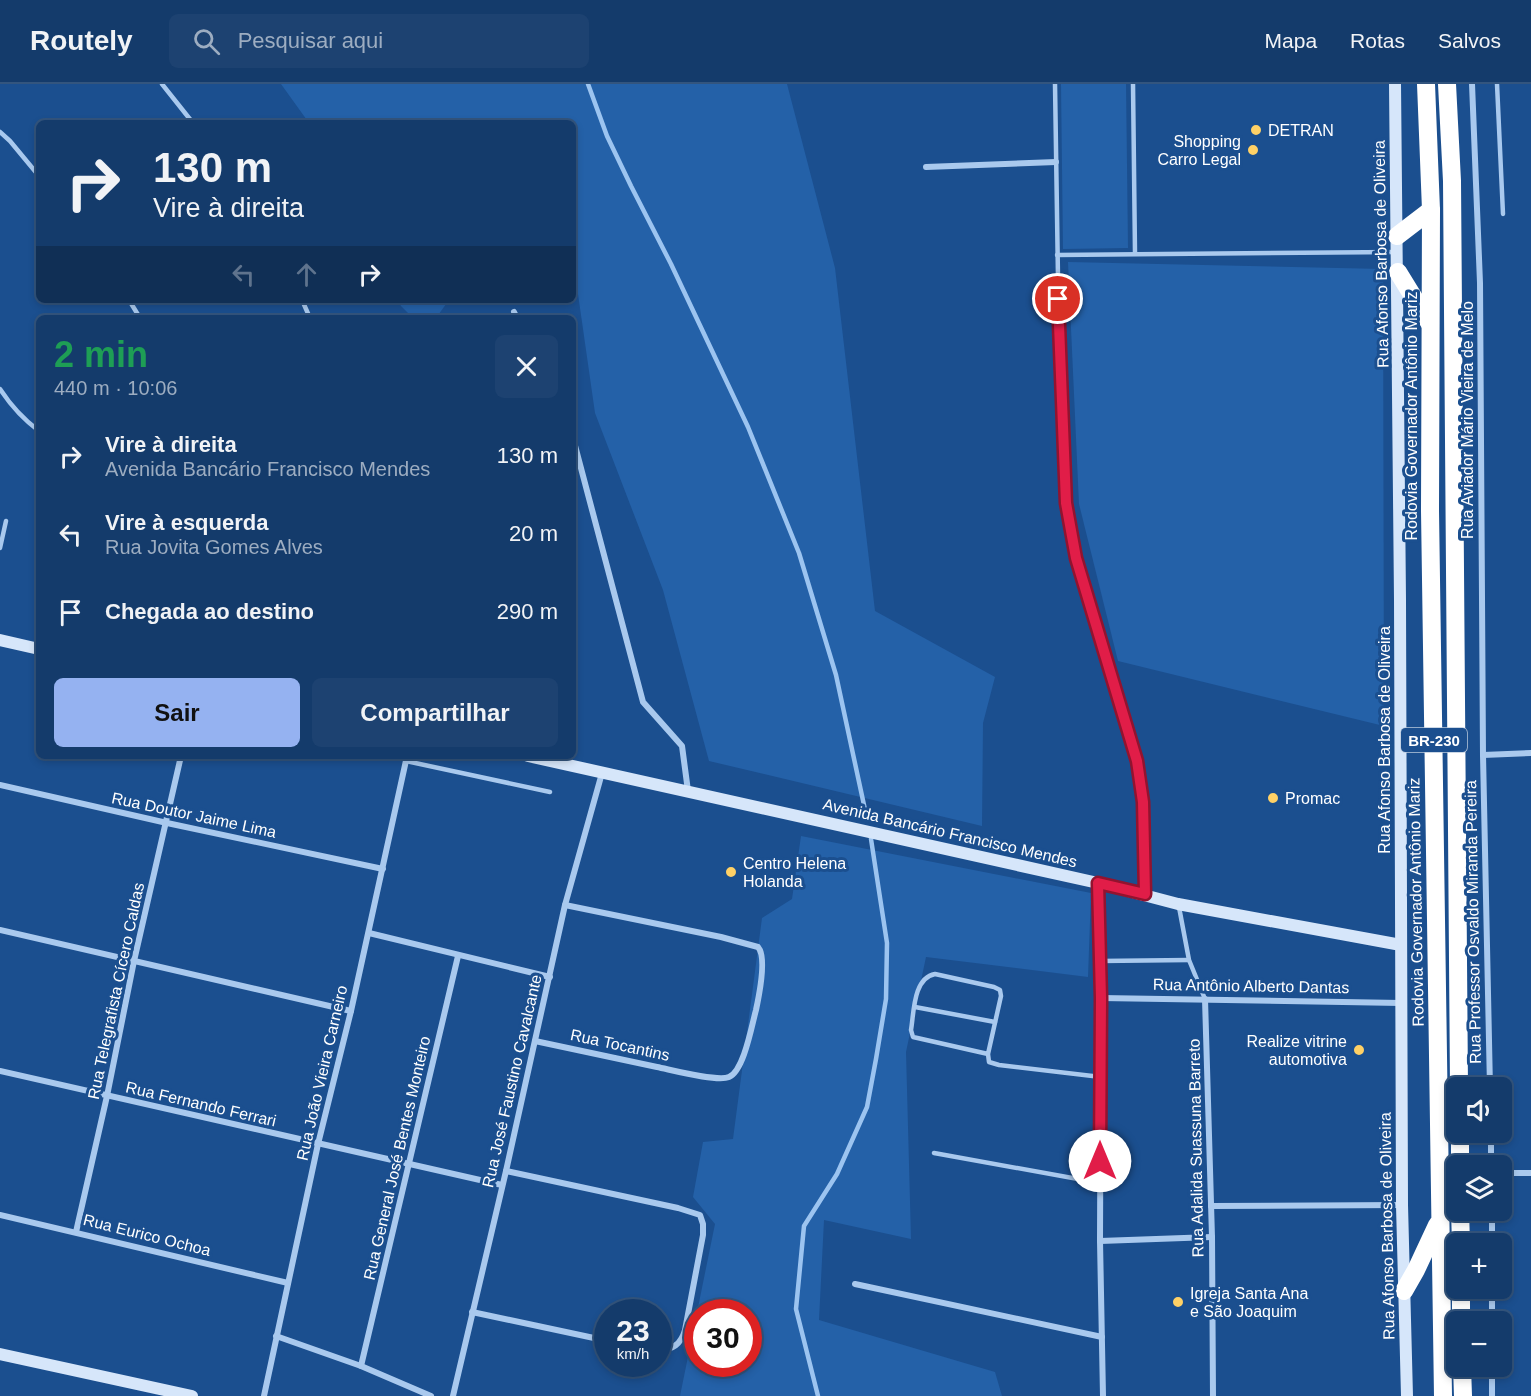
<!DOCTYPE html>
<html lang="pt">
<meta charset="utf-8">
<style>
body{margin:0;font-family:Arial,sans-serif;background:#1d4271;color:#f1f3f6;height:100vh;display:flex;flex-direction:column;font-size:22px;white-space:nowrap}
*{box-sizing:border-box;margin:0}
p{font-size:20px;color:#9dadc1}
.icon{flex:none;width:33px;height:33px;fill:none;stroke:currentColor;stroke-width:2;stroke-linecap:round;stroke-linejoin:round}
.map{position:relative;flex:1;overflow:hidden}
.panel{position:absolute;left:36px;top:231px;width:540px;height:444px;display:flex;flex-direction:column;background:#143b6b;border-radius:9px;box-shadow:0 3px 9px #0003,0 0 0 2px #33557e}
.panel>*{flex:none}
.guide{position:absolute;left:36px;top:36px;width:540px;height:183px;border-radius:9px;box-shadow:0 3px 9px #0003,0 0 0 2px #33557e;background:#143b6b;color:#f1f3f6;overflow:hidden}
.tools{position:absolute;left:1446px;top:993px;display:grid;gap:12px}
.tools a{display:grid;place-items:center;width:66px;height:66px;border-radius:9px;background:#143b6b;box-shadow:0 3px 9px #0003,0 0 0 2px #33557e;font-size:30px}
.speed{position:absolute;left:594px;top:1215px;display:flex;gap:12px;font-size:30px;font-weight:700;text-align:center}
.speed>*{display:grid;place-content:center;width:78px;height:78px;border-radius:50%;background:#143b6b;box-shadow:0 3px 9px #0003,0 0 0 2px #33557e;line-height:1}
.speed small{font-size:15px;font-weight:400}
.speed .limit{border:9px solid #d22;background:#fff;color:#111}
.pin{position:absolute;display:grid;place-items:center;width:51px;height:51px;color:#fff;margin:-26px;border:3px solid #fff;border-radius:50%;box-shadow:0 2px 6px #0007}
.me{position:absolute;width:66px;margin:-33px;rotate:0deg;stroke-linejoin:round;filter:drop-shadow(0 0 4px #0008)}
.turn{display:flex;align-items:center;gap:21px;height:126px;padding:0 18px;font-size:27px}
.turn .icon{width:78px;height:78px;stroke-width:2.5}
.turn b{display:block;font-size:42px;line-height:51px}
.lanes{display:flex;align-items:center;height:57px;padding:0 18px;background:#0003;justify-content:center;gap:30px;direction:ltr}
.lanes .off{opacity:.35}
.round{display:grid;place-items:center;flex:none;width:63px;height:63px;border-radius:9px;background:#1d4271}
.summary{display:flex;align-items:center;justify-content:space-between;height:102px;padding:0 18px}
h1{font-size:36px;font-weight:600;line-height:45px;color:#1e9e55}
.cta{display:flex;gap:12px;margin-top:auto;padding:12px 18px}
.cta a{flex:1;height:69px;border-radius:9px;background:#95b2f1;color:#111;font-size:24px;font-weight:600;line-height:69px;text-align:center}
.cta a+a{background:#1d4271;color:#f1f3f6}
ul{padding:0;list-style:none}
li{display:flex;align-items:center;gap:18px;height:78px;padding:0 18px}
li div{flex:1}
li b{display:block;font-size:22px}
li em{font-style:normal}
header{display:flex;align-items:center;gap:36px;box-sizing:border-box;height:84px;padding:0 30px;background:#143b6b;border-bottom:2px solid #33557e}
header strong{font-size:28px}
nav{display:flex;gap:33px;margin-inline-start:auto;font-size:21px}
.search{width:420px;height:54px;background:#1d4271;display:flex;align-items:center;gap:15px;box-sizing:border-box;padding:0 21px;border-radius:9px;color:#9dadc1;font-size:22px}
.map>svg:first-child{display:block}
.green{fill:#2461a8;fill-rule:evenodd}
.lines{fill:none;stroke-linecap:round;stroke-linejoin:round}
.stream{stroke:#9cc4f0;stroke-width:4.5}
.lane{stroke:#a9c9ee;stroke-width:4.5}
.street{stroke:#a9c9ee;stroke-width:6}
.secondary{stroke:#d6e6fa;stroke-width:12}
.highway{stroke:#fff;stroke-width:18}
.route-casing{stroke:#92132f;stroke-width:15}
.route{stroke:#e11d48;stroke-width:10}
.poi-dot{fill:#ffd166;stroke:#1b4f8f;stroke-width:2}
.labels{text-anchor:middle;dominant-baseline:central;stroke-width:6;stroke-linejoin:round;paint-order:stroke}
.shield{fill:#1b4f8f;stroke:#bbcadd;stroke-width:1.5}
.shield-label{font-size:15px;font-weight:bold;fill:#fff}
.poi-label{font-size:16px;fill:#fff;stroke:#1b4f8f;text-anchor:start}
.street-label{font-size:16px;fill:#fff;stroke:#1b4f8f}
</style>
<header>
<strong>Routely</strong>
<div class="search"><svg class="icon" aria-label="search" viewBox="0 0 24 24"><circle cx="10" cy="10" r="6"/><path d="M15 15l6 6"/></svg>Pesquisar aqui</div>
<nav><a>Mapa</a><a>Rotas</a><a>Salvos</a></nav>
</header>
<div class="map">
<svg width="1531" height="1312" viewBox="0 0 1531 1312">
<rect width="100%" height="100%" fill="#1b4f8f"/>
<!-- green -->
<g class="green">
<polygon points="281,0 787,0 835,184 875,527 995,593 983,639 982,742 709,677 663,506 595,329 577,203 573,199 573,39 309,39"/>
<polygon points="1061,0 1126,0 1128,164 1063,165"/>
<polygon points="1068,178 1383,185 1384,642 1118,577 1079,420"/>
<polygon points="398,216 449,216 436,234 413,234 401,222"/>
<path d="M801 752 1091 809 1088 893 926 873 906 968 911 1155 824 1136 819 1236 995 1288 1002 1312H680L715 1140 693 1113 703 1058 733 1055 762 834 792 815ZM698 1228H748V1280H698Z"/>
</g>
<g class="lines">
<!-- stream -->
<g class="stream">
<polyline points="588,0 607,52 631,102 671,180 748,343 799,469 836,591 867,735"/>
<polyline points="818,1312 796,1225 804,1142 837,1090 867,1023 876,975 886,915 887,859 871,755"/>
</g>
<!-- lane -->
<g class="lane">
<polyline points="162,0 193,39"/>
<polyline points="1055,0 1059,259 1066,419 1076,474 1137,677 1143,718 1145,810"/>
<polyline points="1133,0 1135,169"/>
<polyline points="1497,0 1503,130"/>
<polyline points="0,48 10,57 39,92"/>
<polyline points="1057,171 1397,168"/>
<polyline points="129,216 140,234"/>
<polyline points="302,216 310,234"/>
<path d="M0 305C11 322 23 335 39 347"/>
<polyline points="0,464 6,437"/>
<polyline points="406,677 550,708"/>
<polyline points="1179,823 1189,876 1205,915"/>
<polyline points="1100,877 1189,876"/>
<polyline points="915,923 995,938"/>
<path d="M988 970 913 953 911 946C914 929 913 894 935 890L994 903 1000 906 1001 912 988 970 989 978 999 981 1101 993"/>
<polyline points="934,1069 1100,1099"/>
</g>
<!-- street -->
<g class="street">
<polyline points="1472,0 1480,199 1483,671 1490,1004"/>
<polyline points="926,83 1056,78"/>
<polyline points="514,228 517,234"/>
<polyline points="573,354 643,618 682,662 688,707"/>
<polyline points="1483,671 1531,669"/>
<polyline points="0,701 167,739 383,785"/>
<polyline points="1098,799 1101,914 1100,1157 1103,1312"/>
<polyline points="0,846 351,927"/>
<polyline points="369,849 550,893"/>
<polyline points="1101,914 1401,919"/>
<polyline points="1205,915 1212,1153 1213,1312"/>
<path d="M535 957C576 966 616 974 657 983 672 986 717 998 729 993 744 987 752 940 756 926 759 912 767 873 758 863L721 853 565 821"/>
<polyline points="0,987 502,1101"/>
<polyline points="1491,1048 1491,1082"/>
<path d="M506 1087 678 1124 700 1131 703 1140V1151L685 1246C681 1260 673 1266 658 1266"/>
<polyline points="1502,1089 1531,1089"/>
<polyline points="1211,1122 1402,1121"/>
<polyline points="1492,1126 1492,1160"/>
<polyline points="0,1131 288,1199"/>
<polyline points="76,1148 107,1012 134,877 181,672"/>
<polyline points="1100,1157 1212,1153"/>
<polyline points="855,1200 1102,1253"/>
<polyline points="1492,1204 1492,1238"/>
<polyline points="472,1228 608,1257"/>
<polyline points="276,1252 361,1282 431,1312"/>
<polyline points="361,1282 458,872"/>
<polyline points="1492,1282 1492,1312"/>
<polyline points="264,1312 318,1060 351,927 407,672"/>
<polyline points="453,1312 506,1087 565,821 602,689"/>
</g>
<!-- secondary -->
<g class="secondary">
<polyline points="1395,0 1400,516 1402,1121 1407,1312"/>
<polyline points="0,556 39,565"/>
<polyline points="528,672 1098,799 1178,820 1401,861"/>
<polyline points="0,1270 192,1312"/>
</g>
<!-- highway -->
<g class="highway">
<polyline points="1426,0 1431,126 1430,427 1443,1312"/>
<polyline points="1447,0 1452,97 1459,1004"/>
<polyline points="1397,152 1431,126"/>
<polyline points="1398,188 1430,240"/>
<polyline points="1460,1048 1460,1082"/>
<polyline points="1460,1126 1461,1160"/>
<polyline points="1461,1204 1461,1238"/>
<polyline points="1404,1207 1416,1186 1437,1141"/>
<polyline points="1462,1282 1463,1312"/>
</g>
</g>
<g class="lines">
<!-- route casing -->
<g class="route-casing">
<polyline id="route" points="1058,215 1066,419 1076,474 1137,677 1143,718 1145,810 1098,799 1101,914 1100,1077"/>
</g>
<!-- route -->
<use href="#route" class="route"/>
</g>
<!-- markers -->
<g class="poi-dot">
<circle cx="1256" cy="46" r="6"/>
<circle cx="1253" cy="66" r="6"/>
<circle cx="1273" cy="714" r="6"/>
<circle cx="731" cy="788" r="6"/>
<circle cx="1359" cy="966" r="6"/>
<circle cx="1178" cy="1218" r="6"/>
</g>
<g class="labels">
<!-- shield labels -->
<rect class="shield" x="1401" y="644" width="66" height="24" rx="4.5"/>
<g class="shield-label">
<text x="1434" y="656">BR-230</text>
</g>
<!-- poi labels -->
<g class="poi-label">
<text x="1268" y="46">DETRAN</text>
<text x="1241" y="57" text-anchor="end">Shopping<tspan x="1241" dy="18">Carro Legal</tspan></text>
<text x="1285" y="714">Promac</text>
<text x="743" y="779">Centro Helena<tspan x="743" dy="18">Holanda</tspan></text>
<text x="1347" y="957" text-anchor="end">Realize vitrine<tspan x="1347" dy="18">automotiva</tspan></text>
<text x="1190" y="1209">Igreja Santa Ana<tspan x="1190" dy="18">e São Joaquim</tspan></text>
</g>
<!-- street labels -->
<g class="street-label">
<text transform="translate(1381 170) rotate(-91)">Rua Afonso Barbosa de Oliveira</text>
<text transform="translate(1411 332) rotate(-90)">Rodovia Governador Antônio Mariz</text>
<text transform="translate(1467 336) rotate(-90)">Rua Aviador Mário Vieira de Melo</text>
<text transform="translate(1384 656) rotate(-90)">Rua Afonso Barbosa de Oliveira</text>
<text transform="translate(194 731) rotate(12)">Rua Doutor Jaime Lima</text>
<text transform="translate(950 749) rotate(13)">Avenida Bancário Francisco Mendes</text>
<text transform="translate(1416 818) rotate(-91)">Rodovia Governador Antônio Mariz</text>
<text transform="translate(1473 838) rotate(-91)">Rua Professor Osvaldo Miranda Pereira</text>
<text transform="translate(1251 902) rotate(1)">Rua Antônio Alberto Dantas</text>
<text transform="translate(116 907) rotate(-78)">Rua Telegrafista Cícero Caldas</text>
<text transform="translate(620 961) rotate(12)">Rua Tocantins</text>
<text transform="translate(322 989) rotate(-77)">Rua João Vieira Carneiro</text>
<text transform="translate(512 997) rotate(-77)">Rua José Faustino Cavalcante</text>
<text transform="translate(201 1020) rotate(13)">Rua Fernando Ferrari</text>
<text transform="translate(1196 1064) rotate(-91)">Rua Adalida Suassuna Barreto</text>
<text transform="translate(397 1074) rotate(-77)">Rua General José Bentes Monteiro</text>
<text transform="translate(1387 1142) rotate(-91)">Rua Afonso Barbosa de Oliveira</text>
<text transform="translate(147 1151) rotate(14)">Rua Eurico Ochoa</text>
</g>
</g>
</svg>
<div class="tools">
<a><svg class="icon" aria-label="sound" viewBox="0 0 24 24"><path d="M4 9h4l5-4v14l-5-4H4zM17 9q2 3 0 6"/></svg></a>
<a><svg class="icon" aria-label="layers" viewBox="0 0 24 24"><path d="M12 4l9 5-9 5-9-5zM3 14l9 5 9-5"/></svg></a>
<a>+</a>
<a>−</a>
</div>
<div class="speed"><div>23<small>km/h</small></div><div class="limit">30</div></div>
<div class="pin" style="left:1058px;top:215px;background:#d93025"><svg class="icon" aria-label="arrive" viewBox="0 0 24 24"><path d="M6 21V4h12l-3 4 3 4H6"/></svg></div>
<svg class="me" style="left:1100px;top:1077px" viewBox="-20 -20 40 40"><circle r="19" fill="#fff"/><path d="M0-13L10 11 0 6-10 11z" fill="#e11d48"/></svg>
<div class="guide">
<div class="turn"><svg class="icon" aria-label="right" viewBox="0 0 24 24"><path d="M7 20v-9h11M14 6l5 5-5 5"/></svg><div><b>130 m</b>Vire à direita</div></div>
<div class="lanes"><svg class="icon off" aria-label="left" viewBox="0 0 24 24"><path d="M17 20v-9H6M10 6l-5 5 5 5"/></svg><svg class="icon off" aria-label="ahead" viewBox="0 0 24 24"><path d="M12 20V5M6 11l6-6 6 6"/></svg><svg class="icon" aria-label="right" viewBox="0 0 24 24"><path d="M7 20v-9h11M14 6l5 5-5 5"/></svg></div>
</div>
<section class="panel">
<div class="summary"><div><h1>2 min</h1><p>440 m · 10:06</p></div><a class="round"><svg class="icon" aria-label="close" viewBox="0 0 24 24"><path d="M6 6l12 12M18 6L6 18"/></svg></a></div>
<ul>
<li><svg class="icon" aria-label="right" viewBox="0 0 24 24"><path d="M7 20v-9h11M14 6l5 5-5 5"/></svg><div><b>Vire à direita</b><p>Avenida Bancário Francisco Mendes</p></div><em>130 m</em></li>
<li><svg class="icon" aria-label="left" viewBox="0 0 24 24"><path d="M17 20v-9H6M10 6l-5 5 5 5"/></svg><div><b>Vire à esquerda</b><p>Rua Jovita Gomes Alves</p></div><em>20 m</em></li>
<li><svg class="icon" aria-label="arrive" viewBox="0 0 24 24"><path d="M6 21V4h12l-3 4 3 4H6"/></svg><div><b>Chegada ao destino</b></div><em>290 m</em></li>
</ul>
<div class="cta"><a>Sair</a><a>Compartilhar</a></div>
</section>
</div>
